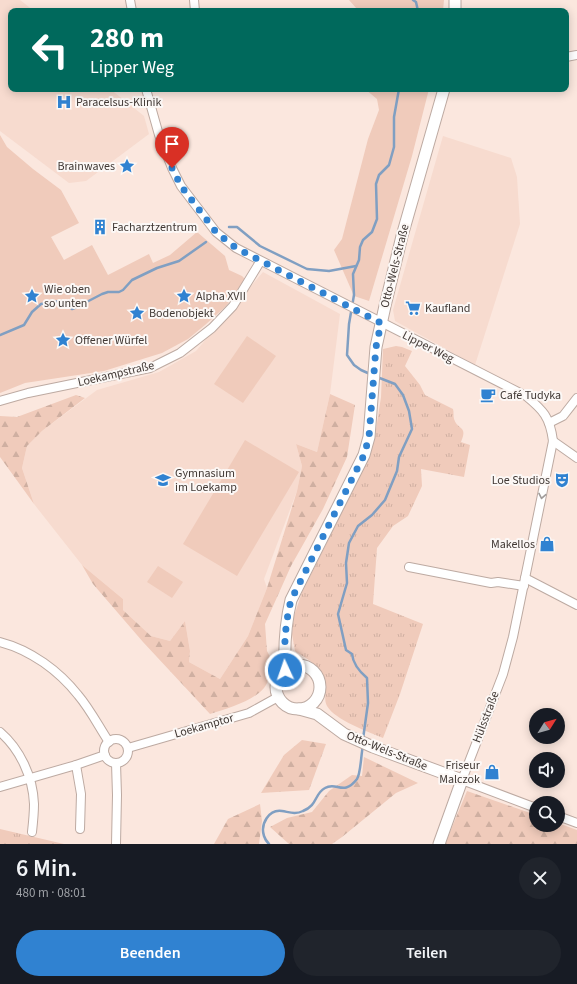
<!DOCTYPE html>
<html lang="de">
<meta charset="utf-8">
<style>
body{margin:0;font-family:"Source Sans 3",sans-serif;background:#20242c;color:#f1f3f6;height:100vh;display:flex;flex-direction:column;font-size:15px;white-space:nowrap}
*{box-sizing:border-box;margin:0}
p{font-size:13px;color:#9ea1a6}
.icon{flex:none;width:22px;height:22px;fill:none;stroke:currentColor;stroke-width:2;stroke-linecap:round;stroke-linejoin:round}
.map{position:relative;height:844px;overflow:hidden}
.drawer{display:flex;flex-direction:column;background:#171b24;flex:1}
.drawer>*{flex:none}
.guide{position:absolute;left:8px;top:8px;width:561px;height:84px;border-radius:8px;box-shadow:0 2px 10px #0003;background:#00695c;color:#fff;overflow:hidden}
.needle{width:26px;rotate:53deg}
.tools{position:absolute;left:529px;top:708px;display:grid;gap:8px}
.tools a{display:grid;place-items:center;width:36px;height:36px;border-radius:50%;background:#171b24;box-shadow:0 2px 10px #0003;font-size:20px}
.pin{position:absolute;display:grid;place-items:center;width:34px;height:34px;color:#fff;margin:-41px -17px;border-radius:50% 50% 50% 0;rotate:-45deg;box-shadow:0 0 4px #0007}
.pin .icon{rotate:45deg}
.me{position:absolute;width:44px;margin:-22px;rotate:357deg;stroke-linejoin:round;filter:drop-shadow(0 0 3px #0008)}
.turn{display:flex;align-items:center;gap:14px;height:84px;padding:0 16px;font-size:18px}
.turn .icon{width:52px;height:52px;stroke-width:2.5}
.turn b{display:block;font-size:28px;line-height:34px}
.round{display:grid;place-items:center;flex:none;width:42px;height:42px;border-radius:21px;background:#20242c}
.summary{display:flex;align-items:center;justify-content:space-between;height:68px;padding:0 16px}
h1{font-size:24px;font-weight:600;line-height:30px}
.button{display:flex;gap:8px;margin-top:auto;padding:8px 16px}
.button a{flex:1;height:46px;border-radius:24px;background:#3082d1;color:#fff;font-size:16px;font-weight:600;line-height:46px;text-align:center}
.button a+a{background:#20242c;color:#f1f3f6}
.map>svg:first-child{display:block}
.built{fill:#f7dbcf}
.grass{fill:url(#grass-tufts)}
.forest{fill:url(#forest-firs)}
.green{fill:#f0cbbb}
.lines{fill:none;stroke-linecap:round;stroke-linejoin:round}
.stream{stroke:#809fc2;stroke-width:2.5}
.street-casing{stroke:#bdaaa2;stroke-width:10}
.secondary-casing{stroke:#bdaaa2;stroke-width:13}
.street{stroke:#fff;stroke-width:8}
.secondary{stroke:#fff;stroke-width:11}
.oneway{stroke:#a09c9a}
.route{stroke:#3082d1;stroke-width:7;stroke-dasharray:0 12.6}
.labels{text-anchor:middle;dominant-baseline:central;stroke-width:4;stroke-linejoin:round;paint-order:stroke}
.poi-label{font-size:12px;fill:#413935;stroke:#fcf8f6;text-anchor:start}
.street-label{font-size:12px;fill:#413935;stroke:#fcf8f6}
</style>
<div class="map">
<svg width="577" height="844" viewBox="0 0 577 844">
<defs>
<pattern id="grass-tufts" width="24" height="20" patternUnits="userSpaceOnUse"><rect width="24" height="20" fill="#f0cbbb"/><path d="M3 7l-1-3M5 7V3M7 7l1-3M15 17l-1-3M17 17v-4M19 17l1-3" fill="none" stroke="#cfafa1"/></pattern>
<pattern id="forest-firs" width="22" height="20" patternUnits="userSpaceOnUse"><rect width="22" height="20" fill="#f0cbbb"/><path d="M5 1l3.5 6h-7zM16 11l3.5 6h-7z" fill="#cfafa1"/></pattern>
</defs>
<rect width="100%" height="100%" fill="#fbe7de"/>
<!-- built -->
<g class="built">
<polygon points="0,0 20,0 34,11 11,11 11,89 110,89 144,116 149,134 86,181 69,183 0,131"/>
<polygon points="443,136 511,158 517,177 520,224 475,365 395,321 393,310"/>
<polygon points="263,272 340,314 330,394 317,452 296,444 302,466 297,491 264,579 267,588 248,636 220,679 189,662 190,651 185,621 170,641 151,636 123,610 123,599 82,565 34,504 22,468 27,446 42,431 97,390 159,372 196,351"/>
</g>
<!-- grass -->
<g class="grass">
<path d="M396 346 402 347 412 351 405 366 420 385 425 395 453 409C454 412 453 416 454 419 458 431 468 425 461 442L470 445 464 477 421 469 422 486 408 516 393 526 377 548 373 604 423 624 400 694 383 738C369 732 335 720 327 706 323 698 327 692 326 684 325 668 307 659 295 651L292 634 294 616 302 592 367 462 375 436 381 397 383 349Z"/>
<polygon points="0,829 64,844 0,844"/>
</g>
<!-- forest -->
<g class="forest">
<path d="M330 394 355 405 347 457 323 509 291 566 265 624 267 651 274 664C271 671 269 682 264 688 253 701 227 709 210 714L143 642 93 584 82 565 123 599V610L151 636 170 641 185 621 190 651 189 662 220 679 248 636 267 588 297 491 302 466 296 444 317 452Z"/>
<polygon points="76,395 85,398 42,431 27,446 22,468 34,504 0,457 0,416 17,417"/>
<polygon points="302,740 326,744 309,790 261,793 284,755"/>
<polygon points="364,757 418,783 396,793 342,837 332,844 289,844 270,827 287,818 312,812 329,791 352,775 362,776"/>
<polygon points="467,791 536,815 536,825 558,825 558,823 577,830 577,844 445,844"/>
<polygon points="260,804 262,821 259,844 214,844 228,819"/>
</g>
<!-- green -->
<g class="green">
<polygon points="349,0 444,0 443,11 357,11 357,9"/>
<polygon points="365,89 429,89 412,156 369,301 354,296 334,250 342,239 368,139 379,110 377,99"/>
<polygon points="0,135 7,147 33,169 61,190 79,223 51,237 64,260 92,245 108,275 149,254 153,263 170,255 197,232 225,256 229,270 242,276 245,279 226,306 205,325 188,339 162,353 104,371 25,383 0,393"/>
<polygon points="247,336 276,356 243,403 214,384"/>
<polygon points="245,440 299,472 237,576 183,544"/>
<polygon points="158,566 183,582 172,598 147,582"/>
</g>
<g class="lines">
<!-- stream -->
<g class="stream">
<polyline points="413,0 416,2 418,11"/>
<polyline points="229,227 237,227 260,246 307,269 329,271 356,266"/>
<polyline points="0,335 24,325 32,312 41,304 51,302 63,301 72,309 77,307 102,294 108,292 119,292 123,290 132,280 157,268 179,261 206,242"/>
<polyline points="370,374 361,370 354,365 347,355 349,324 354,295 353,274 359,260 360,247 363,240 372,232 377,219 376,184 379,175 389,165 394,147 394,117 399,89"/>
<path d="M363 739 368 703 367 678C360 672 353 664 352 654L346 650 338 614 347 583 346 563 349 543 358 526 372 515 385 500 397 471 399 457 412 429 409 411 403 395 395 384 377 377"/>
<path d="M269 844C267 842 265 839 264 836 260 824 269 809 282 811 289 812 295 815 303 811 318 805 314 794 325 788 337 781 343 797 357 779 361 773 361 753 363 746"/>
</g>
<!-- street casing -->
<g class="street-casing">
<g id="street">
<polyline points="130,0 132,11"/>
<polyline points="194,0 195,11"/>
<polyline points="566,57 577,55"/>
<path d="M146 89 159 135 172 168 181 186 216 232 236 248 526 396C543 410 550 417 553 441L513 637 503 674 462 780 536 808"/>
<polyline points="0,401 28,393 150,368 180,353 212,328 233,306 260,262"/>
<polyline points="549,423 563,416 577,398"/>
<polyline points="553,441 577,458"/>
<polyline points="409,567 491,583 498,582 524,586"/>
<polyline points="525,578 577,605"/>
<path d="M0 642C31 650 59 671 78 695 90 709 99 727 109 742"/>
<path d="M0 732C20 749 33 777 34 804 34 813 33 823 32 832"/>
<circle cx="116" cy="751" r="12"/>
<polyline points="128,748 249,713 278,697"/>
<polyline points="76,765 81,794 80,829"/>
<polyline points="0,787 76,765 105,755"/>
<polyline points="558,816 577,823"/>
<polyline points="116,844 117,795 116,763"/>
</g>
</g>
<!-- secondary casing -->
<g class="secondary-casing">
<g id="secondary">
<polyline points="455,11 455,0"/>
<circle cx="298" cy="687" r="22"/>
<path d="M285 669C284 644 285 625 291 600L364 455 369 437 376 347 385 306 402 236 444 89"/>
<polyline points="299,709 317,714 344,734 373,747 462,780 439,844"/>
</g>
</g>
<!-- street -->
<use href="#street" class="street"/>
<!-- secondary -->
<use href="#secondary" class="secondary"/>
</g>
<!-- one-way arrows -->
<defs><path id="oneway-chevron" d="M-2-3.5L2.5 0L-2 3.5" fill="none" stroke-width="1.6" stroke-linecap="round" stroke-linejoin="round"/></defs>
<use class="oneway" href="#oneway-chevron" transform="translate(542 496) rotate(101)"/>
<g class="lines">
<!-- route -->
<path class="route" d="M172 168 181 186 216 232 236 248 381 323 376 347 369 437 364 455 291 600C285 625 284 644 285 670"/>
</g>
<!-- icons -->
<defs>
<g id="hospital-bare" transform="scale(1.2)"><path d="M-5-5h3v3.5h4V-5h3V5h-3V1.5h-4V5h-3Z" fill="#3082d1" stroke="#fcf8f6" stroke-width="2.5" paint-order="stroke"/></g>
<g id="sight-bare" transform="scale(1.2)"><path d="M0-6L1.8-2.2L6-1.7L2.9 1.2L3.7 5.4L0 3.3L-3.7 5.4L-2.9 1.2L-6-1.7L-1.8-2.2Z" fill="#3082d1" stroke="#fcf8f6" stroke-width="2.5" paint-order="stroke"/></g>
<g id="building-bare" transform="scale(1.2)"><path d="M-4-6H4V6H1V3H-1V6H-4ZM-2.5-4.3h1.7v1.8h-1.7ZM.8-4.3h1.7v1.8H.8ZM-2.5-1h1.7V.8h-1.7ZM.8-1h1.7V.8H.8Z" fill="#3082d1" stroke="#fcf8f6" stroke-width="2.5" paint-order="stroke"/></g>
<g id="supermarket-bare" transform="scale(1.2)"><path d="M-6-5.5h2.5l.6 2H6L4.5 2H-2.5L-4.4-4H-6ZM-1.5 3.2a1.3 1.3 0 1 0 .1 0ZM3 3.2a1.3 1.3 0 1 0 .1 0Z" fill="#3082d1" stroke="#fcf8f6" stroke-width="2.5" paint-order="stroke"/></g>
<g id="cafe-bare" transform="scale(1.2)"><path d="M-5.5-4.5H6V0H3Q3 3.5 0 3.5H-2.5Q-5.5 3.5-5.5 0ZM3-3.2v2h1.7v-2ZM-6 4.5H4V6H-6Z" fill="#3082d1" stroke="#fcf8f6" stroke-width="2.5" paint-order="stroke"/></g>
<g id="school-bare" transform="scale(1.2)"><path d="M0-5L7-2L0 1L-7-2ZM-4 1L0 2.5L4 1V4Q0 6-4 4Z" fill="#3082d1" stroke="#fcf8f6" stroke-width="2.5" paint-order="stroke"/></g>
<g id="theatre-bare" transform="scale(1.2)"><path d="M-5-5.5Q0-4 5-5.5V0Q5 5 0 6Q-5 5-5 0ZM-3.3-2.5H-1v1.5H-3.3ZM1-2.5H3.3v1.5H1ZM-2.8 1Q0 5.5 2.8 1Z" fill="#3082d1" stroke="#fcf8f6" stroke-width="2.5" paint-order="stroke"/></g>
<g id="shop-bare" transform="scale(1.2)"><path d="M-5-2.5h2.3a2.7 3.5 0 0 1 5.4 0H5L5.5 6h-11ZM-1.5-2.5h3a1.5 2.3 0 0 0-3 0Z" fill="#3082d1" stroke="#fcf8f6" stroke-width="2.5" paint-order="stroke"/></g>
</defs>
<g fill-rule="evenodd">
<use href="#hospital-bare" x="64" y="102"/>
<use href="#sight-bare" x="127" y="166"/>
<use href="#building-bare" x="100" y="227"/>
<use href="#sight-bare" x="32" y="296"/>
<use href="#sight-bare" x="184" y="296"/>
<use href="#supermarket-bare" x="413" y="308"/>
<use href="#sight-bare" x="137" y="313"/>
<use href="#sight-bare" x="63" y="340"/>
<use href="#cafe-bare" x="488" y="395"/>
<use href="#school-bare" x="163" y="480"/>
<use href="#theatre-bare" x="562" y="480"/>
<use href="#shop-bare" x="547" y="544"/>
<use href="#shop-bare" x="492" y="772"/>
</g>
<g class="labels">
<!-- poi labels -->
<g class="poi-label">
<text x="76" y="102">Paracelsus-Klinik</text>
<text x="115" y="166" text-anchor="end">Brainwaves</text>
<text x="112" y="227">Facharztzentrum</text>
<text x="44" y="289">Wie oben<tspan x="44" dy="14">so unten</tspan></text>
<text x="196" y="296">Alpha XVII</text>
<text x="425" y="308">Kaufland</text>
<text x="149" y="313">Bodenobjekt</text>
<text x="75" y="340">Offener Würfel</text>
<text x="500" y="395">Café Tudyka</text>
<text x="175" y="473">Gymnasium<tspan x="175" dy="14">im Loekamp</tspan></text>
<text x="550" y="480" text-anchor="end">Loe Studios</text>
<text x="535" y="544" text-anchor="end">Makellos</text>
<text x="480" y="765" text-anchor="end">Friseur<tspan x="480" dy="14">Malczok</tspan></text>
</g>
<!-- street labels -->
<g class="street-label">
<text transform="translate(395 266) rotate(-76)">Otto-Wels-Straße</text>
<text transform="translate(428 347) rotate(27)">Lipper Weg</text>
<text transform="translate(116 374) rotate(-13)">Loekampstraße</text>
<text transform="translate(486 717) rotate(-69)">Hülsstraße</text>
<text transform="translate(204 726) rotate(-16)">Loekamptor</text>
<text transform="translate(387 751) rotate(22)">Otto-Wels-Straße</text>
</g>
</g>
</svg>
<div class="tools">
<a><svg class="needle" viewBox="-14 -14 28 28"><path d="M0-13l5 13h-10z" fill="#e53935"/><path d="M0 13l5-13h-10z" fill="#9ea1a6"/></svg></a>
<a><svg class="icon" aria-label="sound" viewBox="0 0 24 24"><path d="M4 9h4l5-4v14l-5-4H4zM17 9q2 3 0 6"/></svg></a>
<a><svg class="icon" aria-label="search" viewBox="0 0 24 24"><circle cx="10" cy="10" r="6"/><path d="M15 15l6 6"/></svg></a>
</div>
<div class="pin" style="left:172px;top:168px;background:#d93025"><svg class="icon" aria-label="arrive" viewBox="0 0 24 24"><path d="M6 21V4h12l-3 4 3 4H6"/></svg></div>
<svg class="me" style="left:285px;top:670px" viewBox="-20 -20 40 40"><circle r="17" fill="#3082d1" stroke="#fff" stroke-width="3"/><path d="M0-11L8 9 0 5-8 9z" fill="#fff"/></svg>
<div class="guide">
<div class="turn"><svg class="icon" aria-label="left" viewBox="0 0 24 24"><path d="M17 20v-9H6M10 6l-5 5 5 5"/></svg><div><b>280 m</b>Lipper Weg</div></div>
</div>
</div>
<section class="drawer">
<div class="summary"><div><h1>6 Min.</h1><p>480 m · 08:01</p></div><a class="round"><svg class="icon" aria-label="close" viewBox="0 0 24 24"><path d="M6 6l12 12M18 6L6 18"/></svg></a></div>
<div class="button"><a>Beenden</a><a>Teilen</a></div>
</section>
